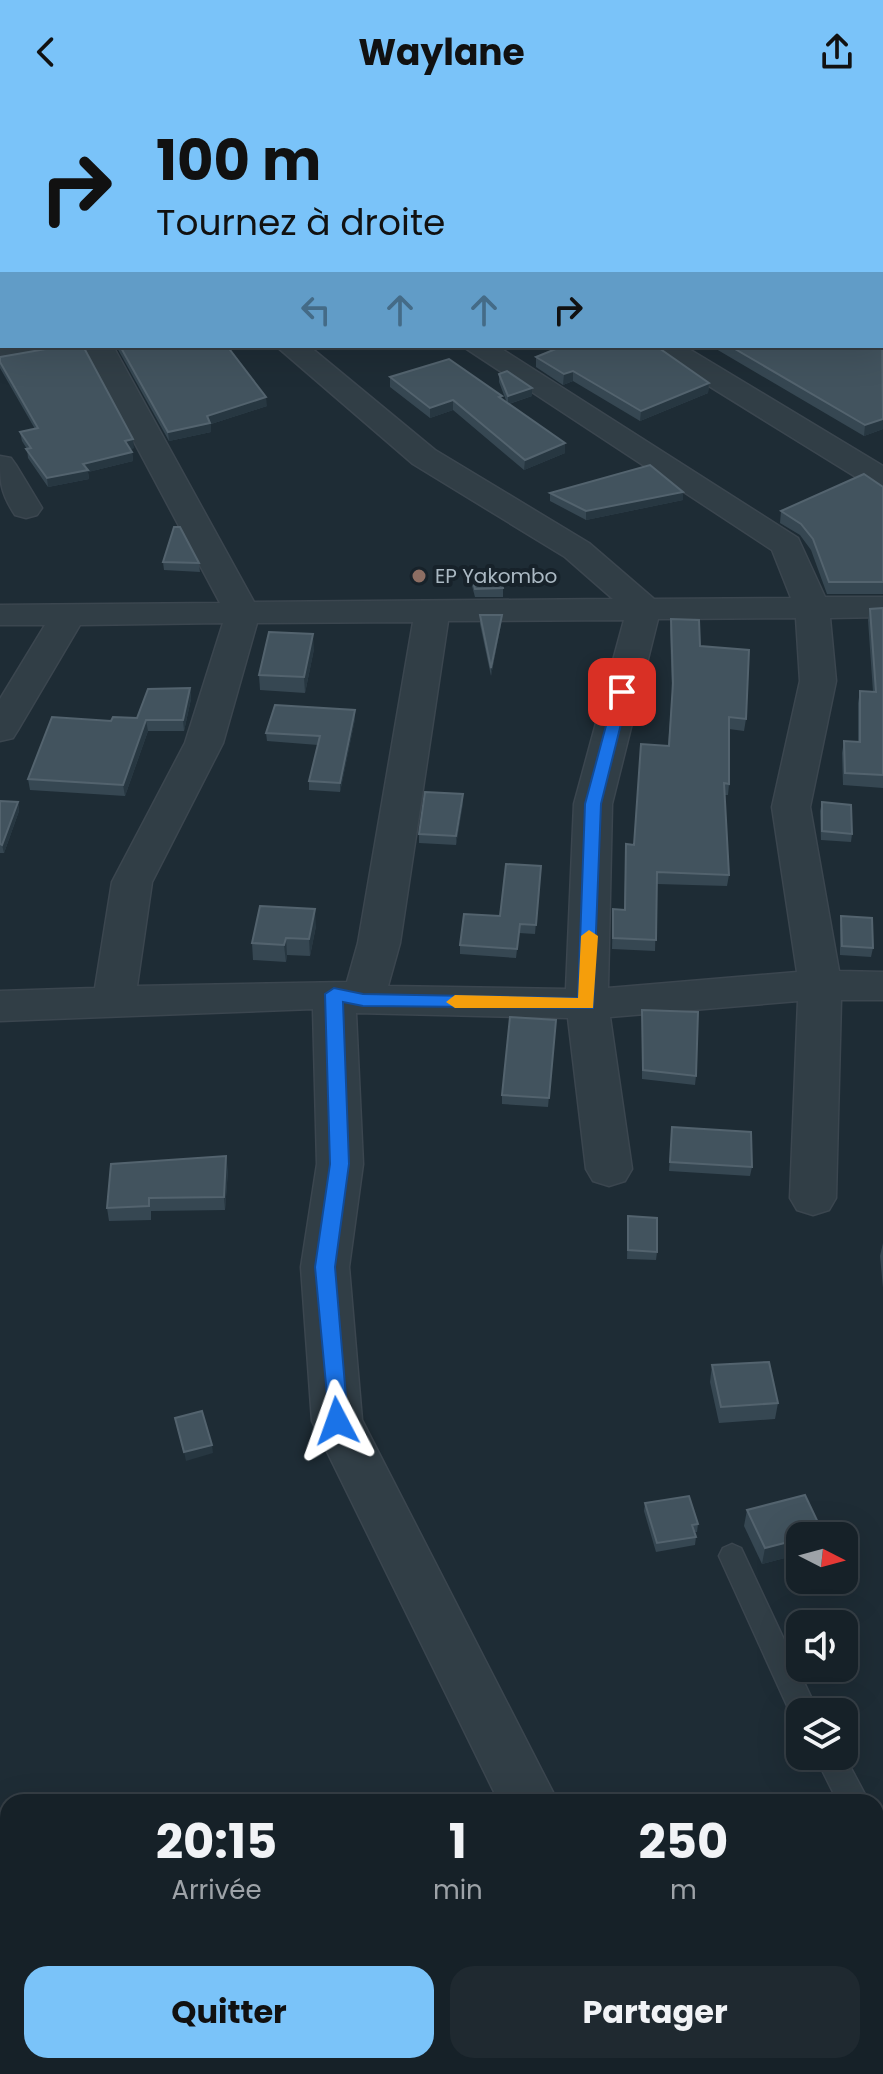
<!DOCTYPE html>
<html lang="fr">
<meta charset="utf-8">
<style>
body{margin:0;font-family:Poppins,sans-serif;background:#1f2930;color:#f1f3f6;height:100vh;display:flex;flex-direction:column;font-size:30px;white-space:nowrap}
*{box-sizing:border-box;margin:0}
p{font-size:26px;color:#9ea3a8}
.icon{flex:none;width:44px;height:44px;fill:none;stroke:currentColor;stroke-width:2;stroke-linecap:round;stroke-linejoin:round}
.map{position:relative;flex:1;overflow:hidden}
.details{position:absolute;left:0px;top:1690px;width:884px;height:280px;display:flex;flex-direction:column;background:#162128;border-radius:24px 24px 0 0;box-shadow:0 8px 32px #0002,0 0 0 2px #353e45}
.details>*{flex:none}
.banner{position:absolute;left:0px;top:0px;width:884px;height:244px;box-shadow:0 8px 32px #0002,0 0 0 2px #353e45;background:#7ac3f9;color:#111;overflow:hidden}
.needle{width:52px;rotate:96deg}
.tools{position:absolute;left:786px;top:1418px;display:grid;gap:16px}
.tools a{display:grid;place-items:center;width:72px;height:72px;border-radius:16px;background:#162128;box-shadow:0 8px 32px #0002,0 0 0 2px #353e45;font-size:40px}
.pin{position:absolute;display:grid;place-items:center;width:68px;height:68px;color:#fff;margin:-34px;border-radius:16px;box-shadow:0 4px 12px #0006}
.me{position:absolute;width:88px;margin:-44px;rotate:356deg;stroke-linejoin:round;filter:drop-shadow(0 0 6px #0008)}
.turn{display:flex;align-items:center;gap:28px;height:168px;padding:0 24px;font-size:36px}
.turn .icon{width:104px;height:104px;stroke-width:2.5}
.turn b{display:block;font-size:56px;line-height:68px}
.lanes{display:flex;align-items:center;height:76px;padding:0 24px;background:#0003;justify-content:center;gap:40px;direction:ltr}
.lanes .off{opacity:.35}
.eta{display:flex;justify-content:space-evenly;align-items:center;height:136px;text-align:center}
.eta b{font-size:48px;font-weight:700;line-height:56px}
.primary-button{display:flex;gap:16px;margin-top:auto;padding:16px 24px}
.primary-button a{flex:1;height:92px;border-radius:24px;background:#7ac3f9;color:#111;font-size:32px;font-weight:700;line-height:92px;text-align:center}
.primary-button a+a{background:#1f2930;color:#f1f3f6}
header{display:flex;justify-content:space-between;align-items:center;height:104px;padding:0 24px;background:#7ac3f9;color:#111;font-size:36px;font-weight:700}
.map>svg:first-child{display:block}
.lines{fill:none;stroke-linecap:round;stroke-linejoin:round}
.lane-casing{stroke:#3b464f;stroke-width:3}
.street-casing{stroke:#3b464f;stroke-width:3}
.lane{fill:#313e46;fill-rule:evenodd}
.street{fill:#313e46;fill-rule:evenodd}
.wall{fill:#364752}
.shaded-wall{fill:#273741}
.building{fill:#42535e;stroke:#53636e;stroke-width:2}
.route{fill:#1a73e8;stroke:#114b97;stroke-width:2}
.slow{fill:#f59e0b}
.education-dot{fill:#8d6e63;stroke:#17222a;stroke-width:3}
.labels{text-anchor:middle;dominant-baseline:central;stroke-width:8;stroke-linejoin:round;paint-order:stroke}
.far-poi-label{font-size:20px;fill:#abb9c3;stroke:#17222a;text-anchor:start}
</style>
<header><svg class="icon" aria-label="back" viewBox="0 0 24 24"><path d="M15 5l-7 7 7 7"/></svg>Waylane<svg class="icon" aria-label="share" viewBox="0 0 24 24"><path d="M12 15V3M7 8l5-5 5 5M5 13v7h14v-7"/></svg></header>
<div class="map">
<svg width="883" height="1970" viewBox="0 0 883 1970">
<rect width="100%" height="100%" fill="#1e2c35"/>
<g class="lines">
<!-- lane casing -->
<g class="lane-casing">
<g id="lane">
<polygon points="732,1440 741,1444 818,1608 800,1608 800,1620 794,1617 719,1452 723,1444"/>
<polygon points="844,1651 869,1698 838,1698 815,1652"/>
<polygon points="876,1723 883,1726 883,1763 876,1761"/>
</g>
</g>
<!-- street casing -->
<g class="street-casing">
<g id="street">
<rect x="882" y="23" width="1" height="14"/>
<polygon points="2,68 2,84 0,85 0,69"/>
<rect x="0" y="164" width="2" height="16"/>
<polygon points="0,242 68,242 63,248 0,260"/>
<path d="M83 242H113L254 498 613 495 565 453 413 360 276 242H309L435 346 589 439 654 495 791 494 772 446 462 242H497L798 434 825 493H883V513L830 514 836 577 810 703 839 867 883 868V896H841L836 1094 829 1106 813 1111 797 1106 790 1094 798 897 610 913 632 1065 625 1077 609 1082 593 1077 586 1065 568 914 356 909 363 1060 349 1163 362 1316 558 1698H499L312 1317 301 1163 317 1060 313 905 0 917V887L95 884 112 778 185 639 223 519 80 521 18 626 13 634 0 637V595L45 521H0V501L220 499ZM796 514 800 577 772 703 797 868 608 884 612 700 658 515ZM624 516 574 700 566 885 388 882 400 839 448 517ZM413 518 358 839 347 878 137 882 152 778 223 639 257 519Z"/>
<polygon points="649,242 684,242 883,362 883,386 872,383 654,248"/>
<path d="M0 352 11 354 16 361 42 404 37 411 26 414 15 411C0 388 0 378 0 352Z"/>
<polygon points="883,1852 883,1914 876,1917 876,1855"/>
<polygon points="638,1962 719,1962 716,1970 635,1970"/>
</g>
</g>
<!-- lane -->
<use href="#lane" class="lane"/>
<!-- street -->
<use href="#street" class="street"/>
</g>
<!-- wall -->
<g class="wall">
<polygon points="490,0 548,0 539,2 492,2"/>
<polygon points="632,0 883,0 882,2 636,2"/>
<polygon points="883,229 883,325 864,332 711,242 882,242"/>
<polygon points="116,242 227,242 267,302 211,320 211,328 169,337"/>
<polygon points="560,242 656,242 709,279 708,289 640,317 573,277 563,281 536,263 536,253 561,243"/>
<polygon points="0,258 134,344 130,345 132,348 133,357 88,368 89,375 48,383 28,354 27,345 22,337 20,328 35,325 0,264"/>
<polygon points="499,270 532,292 509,300 565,349 524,366 453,306 430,314 390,283 390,273 502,295 507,299 499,278"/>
<polygon points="883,383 883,490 827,490 811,446 800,431 780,419 781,407"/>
<polygon points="550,389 683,396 586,416 550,397"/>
<polygon points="163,458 199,459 200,468 164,466"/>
<polygon points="472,473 503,484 503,493 475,493 472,482"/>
<polygon points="883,504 883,684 843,681 842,649 844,637 858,638 858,599 860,587 873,588 868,516 870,505"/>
<polygon points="480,511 502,511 501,520 491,572 480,520"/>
<polygon points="671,515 700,542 746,615 744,627 729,625 729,680 728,691 725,691 729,771 727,782 657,780 655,847 612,845 613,805 624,806 626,740 634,741 668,642 672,590 670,526"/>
<polygon points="314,545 305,589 260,586 259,571"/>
<polygon points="190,584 191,595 184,627 148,627 125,692 30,686 28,675"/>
<polygon points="355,615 340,688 309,686 309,677 318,641 267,637 266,629"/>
<polygon points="463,690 463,699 456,741 419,739 419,730"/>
<polygon points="0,697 18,698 19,707 4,749 0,749"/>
<polygon points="822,698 852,730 851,738 821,736 820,707"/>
<polygon points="541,762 535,830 519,829 516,854 460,850 460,841 500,812"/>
<polygon points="841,812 873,844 871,853 840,851 840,820"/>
<polygon points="316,822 310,852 287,851 286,858 253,856 252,839"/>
<polygon points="642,906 696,972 695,981 642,975"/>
<polygon points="556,916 548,1003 502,1000 502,991"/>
<polygon points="672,1023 752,1063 750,1072 669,1067"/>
<polygon points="228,1066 225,1106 151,1107 151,1116 109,1117 107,1104"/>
<polygon points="628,1112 657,1148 656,1156 627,1155"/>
<polygon points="883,1139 883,1184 880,1152"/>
<polygon points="712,1261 778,1299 775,1315 719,1319 710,1278"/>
<polygon points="645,1399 698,1420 697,1428 695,1428 696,1433 695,1441 656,1448 644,1407"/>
<polygon points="747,1406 800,1432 800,1450 762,1460 744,1422"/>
</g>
<!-- shaded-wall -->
<g class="shaded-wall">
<polygon points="442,0 470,0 464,2 436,2"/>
<polygon points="502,0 548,0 539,2 502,2"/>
<polygon points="573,267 573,277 563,281 564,270"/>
<polygon points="709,279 708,289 640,317 641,307"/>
<polygon points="532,284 532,292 508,300 508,292"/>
<polygon points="266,293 267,302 211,320 211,328 169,337 168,328 207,312"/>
<polygon points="453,296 453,306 430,314 430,304"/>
<polygon points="883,315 883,325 864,332 865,321"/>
<polygon points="133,335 134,344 126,346 125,337"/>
<polygon points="565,339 565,349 524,366 525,356"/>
<polygon points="132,348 133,357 88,368 89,375 48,383 47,374 83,360"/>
<polygon points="683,388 683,396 586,416 586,407"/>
<polygon points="502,511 501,520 491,572 491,564"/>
<polygon points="313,530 314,545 305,589 304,573"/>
<polygon points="190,584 191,595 184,627 183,616"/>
<polygon points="355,606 355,615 340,688 340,679"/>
<polygon points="146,616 148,627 125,692 123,681"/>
<polygon points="463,690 463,699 456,741 456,732"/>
<polygon points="18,698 19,707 4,749 2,741"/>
<polygon points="315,805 316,822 310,852 309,835"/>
<polygon points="286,834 287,851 286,858 284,841"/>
<polygon points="226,1052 228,1066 225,1106 224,1093"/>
<polygon points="212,1341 213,1349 186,1357 184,1348"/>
<polygon points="800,1435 800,1450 762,1460 765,1444"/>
</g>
<!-- building -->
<g class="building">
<polygon points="63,0 442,0 436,2 65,2"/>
<polygon points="650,0 883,0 883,9 882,10 882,2 654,2"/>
<polygon points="2,38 2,57 0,57 0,39"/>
<polygon points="882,51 883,52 883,153 882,153"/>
<polygon points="2,184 2,230 0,230 0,185"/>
<polygon points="882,228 883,315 865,321 730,242 882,242"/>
<polygon points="63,242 83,242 133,335 125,337 132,348 83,360 88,366 47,374 26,345 31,344 20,328 38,324 0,258 0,253"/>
<polygon points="120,242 227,242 266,293 207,312 210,319 168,328"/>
<polygon points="563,242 656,242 709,279 641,307 573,267 564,270 536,253"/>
<polygon points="449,255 502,292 499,293 565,339 525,356 453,296 430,304 390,273"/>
<polygon points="507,267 532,284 508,292 499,270"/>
<polygon points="650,361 683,388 586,407 550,389"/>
<polygon points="864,370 883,383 883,478 829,478 813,435 801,420 781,407"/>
<polygon points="174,423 180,423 199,459 163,458"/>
<polygon points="501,472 503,484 475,485 472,473"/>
<polygon points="883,504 883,671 845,669 844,637 860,638 860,587 876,588 870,505"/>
<polygon points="480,511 502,511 491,564"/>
<polygon points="671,515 699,516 700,542 749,546 746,615 729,613 729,680 724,679 729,771 657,768 656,836 613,834 613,805 625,806 626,740 634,741 641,640 669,642 673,579"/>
<polygon points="269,528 313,530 304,573 259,571"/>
<polygon points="190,584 183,616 146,616 123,681 28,675 52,613 111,617 113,613 137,614 148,585"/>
<polygon points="275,601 355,606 340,679 309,677 320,632 266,629"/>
<polygon points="425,688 463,690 456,732 419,730"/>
<polygon points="0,697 18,698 2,741 0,740"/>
<polygon points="822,698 851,701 852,730 822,727"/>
<polygon points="506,760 541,762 536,821 520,820 517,845 460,841 464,810 500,812"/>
<polygon points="260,802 315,805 309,835 286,834 284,841 252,839"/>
<polygon points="841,812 872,814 873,844 842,842"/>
<polygon points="642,906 698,908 696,972 643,966"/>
<polygon points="510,913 556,916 549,994 502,991"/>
<polygon points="672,1023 751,1028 752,1063 670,1058"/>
<polygon points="226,1052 224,1093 149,1094 149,1102 107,1104 111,1060"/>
<polygon points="628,1112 657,1114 657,1148 628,1146"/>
<polygon points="769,1258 778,1299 721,1303 712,1261"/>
<polygon points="202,1307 212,1341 184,1348 175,1314"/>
<polygon points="805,1391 823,1429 811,1432 800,1432 800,1435 765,1444 747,1406"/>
<polygon points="689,1392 698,1420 692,1421 696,1433 657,1439 645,1399"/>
</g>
<!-- route -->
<polygon class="route" points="622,584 629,588 601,700 593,904 363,902 343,898 349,1060 335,1163 348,1317 345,1323 330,1323 315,1163 330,1060 325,890 334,884 363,890 578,894 585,700 615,588"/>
<!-- slow -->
<polygon class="slow" points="589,826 598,832 593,904 455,904 446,898 455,891 578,894 581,832"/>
<!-- markers -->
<circle class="education-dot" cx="419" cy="472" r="8"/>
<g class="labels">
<!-- far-poi labels -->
<g class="far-poi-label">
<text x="435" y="472">EP Yakombo</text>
</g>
</g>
</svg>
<div class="tools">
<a><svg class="needle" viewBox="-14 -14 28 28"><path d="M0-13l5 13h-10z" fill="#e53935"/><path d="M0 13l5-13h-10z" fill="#9ea3a8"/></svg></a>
<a><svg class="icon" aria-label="sound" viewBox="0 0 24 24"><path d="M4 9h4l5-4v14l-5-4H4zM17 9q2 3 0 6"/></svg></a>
<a><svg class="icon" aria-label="layers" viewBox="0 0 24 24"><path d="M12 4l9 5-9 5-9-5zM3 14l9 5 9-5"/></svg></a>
</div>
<div class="pin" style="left:622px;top:588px;background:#d93025"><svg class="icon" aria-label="arrive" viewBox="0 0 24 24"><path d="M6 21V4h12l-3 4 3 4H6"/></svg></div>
<svg class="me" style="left:337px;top:1317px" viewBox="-20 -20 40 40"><path d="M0-17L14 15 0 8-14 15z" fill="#1a73e8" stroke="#fff" stroke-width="4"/></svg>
<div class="banner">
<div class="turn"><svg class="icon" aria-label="right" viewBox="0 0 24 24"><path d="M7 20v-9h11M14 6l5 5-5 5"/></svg><div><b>100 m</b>Tournez à droite</div></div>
<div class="lanes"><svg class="icon off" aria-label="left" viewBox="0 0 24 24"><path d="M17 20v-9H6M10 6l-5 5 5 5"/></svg><svg class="icon off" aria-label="ahead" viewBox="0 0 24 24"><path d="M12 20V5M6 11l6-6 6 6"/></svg><svg class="icon off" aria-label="ahead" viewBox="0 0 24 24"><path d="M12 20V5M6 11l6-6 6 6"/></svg><svg class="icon" aria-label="right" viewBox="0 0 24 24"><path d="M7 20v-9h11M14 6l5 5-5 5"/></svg></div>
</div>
<section class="details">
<div class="eta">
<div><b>20:15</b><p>Arrivée</p></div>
<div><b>1</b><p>min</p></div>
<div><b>250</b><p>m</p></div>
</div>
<div class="primary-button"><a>Quitter</a><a>Partager</a></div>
</section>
</div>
